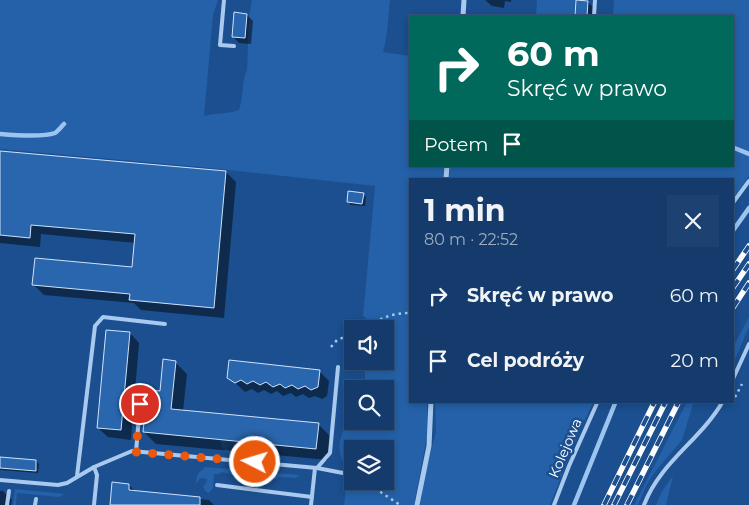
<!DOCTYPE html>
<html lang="pl">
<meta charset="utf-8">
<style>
body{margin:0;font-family:Montserrat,sans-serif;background:#1d4271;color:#f1f3f6;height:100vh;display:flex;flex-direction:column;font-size:19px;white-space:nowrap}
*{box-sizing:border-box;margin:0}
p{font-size:16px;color:#9dadc1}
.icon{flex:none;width:28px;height:28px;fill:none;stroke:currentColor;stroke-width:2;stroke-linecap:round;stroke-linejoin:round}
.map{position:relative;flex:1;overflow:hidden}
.details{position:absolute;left:409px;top:178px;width:325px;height:225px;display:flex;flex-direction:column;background:#143b6b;border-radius:0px;box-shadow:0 2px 8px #0003,0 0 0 1px #33557e}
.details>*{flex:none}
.top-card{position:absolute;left:409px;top:15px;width:325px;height:152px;border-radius:0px;box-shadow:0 2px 8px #0003,0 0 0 1px #33557e;background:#00695c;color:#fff;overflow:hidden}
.fabs{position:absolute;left:344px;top:320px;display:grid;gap:10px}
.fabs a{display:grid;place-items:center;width:50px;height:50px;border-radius:0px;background:#143b6b;box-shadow:0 2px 8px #0003,0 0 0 1px #33557e;font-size:25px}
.pin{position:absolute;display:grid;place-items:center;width:42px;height:42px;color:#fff;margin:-21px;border:2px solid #fff;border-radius:50%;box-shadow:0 1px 5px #0007}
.me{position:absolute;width:55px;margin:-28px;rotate:275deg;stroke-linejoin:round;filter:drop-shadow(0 0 4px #0008)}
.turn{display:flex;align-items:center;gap:18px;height:105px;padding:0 15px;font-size:22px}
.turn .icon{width:65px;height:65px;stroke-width:2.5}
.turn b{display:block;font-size:35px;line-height:42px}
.then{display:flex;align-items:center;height:48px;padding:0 15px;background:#0003;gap:10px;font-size:19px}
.round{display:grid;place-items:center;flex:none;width:52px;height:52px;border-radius:0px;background:#1d4271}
.summary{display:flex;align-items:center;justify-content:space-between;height:85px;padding:0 15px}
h1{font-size:30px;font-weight:700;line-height:38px}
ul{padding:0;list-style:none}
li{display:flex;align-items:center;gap:15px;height:65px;padding:0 15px}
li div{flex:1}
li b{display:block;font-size:19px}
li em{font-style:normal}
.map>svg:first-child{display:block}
.green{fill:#2461a8}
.shadow{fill:#0007}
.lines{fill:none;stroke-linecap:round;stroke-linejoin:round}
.stream{stroke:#9cc4f0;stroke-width:4.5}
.building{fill:#2a66ad;stroke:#cfe3fa}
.path{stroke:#a9c9ee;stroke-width:2.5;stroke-dasharray:2.5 4;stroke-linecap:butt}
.lane{stroke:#a9c9ee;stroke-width:4}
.street{stroke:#a9c9ee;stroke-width:5}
.rail-casing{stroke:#fff;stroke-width:5.5}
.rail{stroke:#1b4f8f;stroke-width:4;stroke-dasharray:11;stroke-linecap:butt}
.route{stroke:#ea580c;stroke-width:9;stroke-dasharray:0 16.2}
.labels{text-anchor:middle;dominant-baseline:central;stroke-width:5;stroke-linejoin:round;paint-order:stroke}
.street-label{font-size:14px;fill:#fff;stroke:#1b4f8f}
</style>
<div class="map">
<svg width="749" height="505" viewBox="0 0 749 505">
<rect width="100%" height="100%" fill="#1b4f8f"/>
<!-- green -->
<g class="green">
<path d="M0 0H218L213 15 204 116C216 113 228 114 239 110 244 96 241 82 247 70L249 17 252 0H390C388 18 388 35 383 52L410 56V166H445L444 179H410V401H427L428 431 414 505H344L347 480 367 486 368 481H385V449H352V470L343 462 340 454 339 445 344 427 364 429 369 427 367 421H385V389H365V361H385V329H373L371 323 363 316 375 186 200 167 0 149Z"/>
<polygon points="537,0 575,0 574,16 536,16"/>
<polygon points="614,0 749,0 749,176 733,199 732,179 449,179 450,166 732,166 732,16 613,16"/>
<polygon points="749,317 749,327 733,364 733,347"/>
<polygon points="435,401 594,401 580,430 550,505 420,505 425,474 436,432"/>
<polygon points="687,402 693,404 682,440 654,473 647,484 638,505 634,505"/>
<path d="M220 440 243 442V445L234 453C225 454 221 448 220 440Z"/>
<polygon points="248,443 267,445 262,454 257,456 252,453"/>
<path d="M205 467 300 475 296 478 278 477 277 479 271 478 264 480 259 477 254 476 249 478 242 477 244 474 233 475 222 472 219 474H214L213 488 209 493 205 491 203 486 206 484 207 479 200 478 198 482 196 483C197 471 200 473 205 467Z"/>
<polygon points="673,476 666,505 656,505 662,491"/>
<polygon points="15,489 65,494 59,497 17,493 16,505 13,505"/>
</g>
<!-- shadow -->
<g class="shadow">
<polygon points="485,0 511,0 511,2 505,1 504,8 492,6"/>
<polygon points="577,1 588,2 594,8 593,16 576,16"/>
<polygon points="247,15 253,21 251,44 239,43 233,37"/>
<polygon points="0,152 226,172 236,182 224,318 141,310 134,303 44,295 34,285 134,268 136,243 41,234 40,247 0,243"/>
<polygon points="363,194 366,197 365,206 351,205 348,202"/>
<polygon points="130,333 139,343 131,440 108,437 98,428"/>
<polygon points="175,362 187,374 183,411 318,424 330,436 328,460 156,444 144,432"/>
<polygon points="319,371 329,381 327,396 322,399 315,396 309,398 303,394 296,397 291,393 283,396 277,391 271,394 264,390 258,393 252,389 245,392 229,377"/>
<polygon points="0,458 36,461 39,464 38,473 0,470"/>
<polygon points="129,485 136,492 209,500 214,505 111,505"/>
<polygon points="0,491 3,491 12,500 11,505 0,505"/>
</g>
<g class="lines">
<!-- stream -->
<g class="stream">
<path d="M0 134C12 135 44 137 55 133 58 131 61 127 64 124"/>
<polyline points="732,147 749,154"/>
<polyline points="732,232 749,208"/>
<polyline points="574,505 616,401"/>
</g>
</g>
<!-- building -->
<g class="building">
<polygon points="576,0 588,1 587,16 575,16"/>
<polygon points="234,12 247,14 245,38 232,37"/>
<polygon points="0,151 226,171 214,308 129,300 130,294 32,285 35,258 132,267 135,234 31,225 30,238 0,235"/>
<polygon points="348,191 364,193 362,204 347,202"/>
<polygon points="106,330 130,332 121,430 97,428"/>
<polygon points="163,359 176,361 171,409 319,423 316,449 143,432 147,390 160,391"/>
<polygon points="229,360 320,370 318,387 311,390 305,386 298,389 292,385 285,388 280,384 273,387 266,382 260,385 253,381 247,384 241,380 235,383 227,378"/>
<polygon points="0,457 36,460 36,471 0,468"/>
<polygon points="112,482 129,484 129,490 200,497 200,505 110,505"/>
</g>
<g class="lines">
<!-- path -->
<g class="path">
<path d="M363 329C381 319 389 313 410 313"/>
<polyline points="331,347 337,340 352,334"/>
<polyline points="732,403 742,384"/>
<polyline points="364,481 400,505"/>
</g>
<!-- lane -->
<g class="lane">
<polyline points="224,0 220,45 234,46"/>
<polyline points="594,16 595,0"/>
<polyline points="732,204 749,181"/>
<polyline points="732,381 749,344"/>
<polyline points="136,452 140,404"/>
<polyline points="94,467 97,475 94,505"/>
<polyline points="317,468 343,473"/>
<polyline points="77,476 95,326 103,317 165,324"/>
<polyline points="0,480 58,485 67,483 94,467 132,451 317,468 330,453 338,367"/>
<polyline points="217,485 312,497"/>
<polyline points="7,505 9,491"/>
<polyline points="35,505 36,499"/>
<polyline points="311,505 315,468"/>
<polyline points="554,505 569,466 598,401"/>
<path d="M644 505C660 462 701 440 723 401"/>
</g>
<!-- street -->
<g class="street">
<polyline points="463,16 464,0"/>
<polyline points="446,179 447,166"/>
<polyline points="417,505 429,446 431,401"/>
</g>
<!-- rail casing -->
<g class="rail-casing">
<g id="rail">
<polyline points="732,271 749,246"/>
<polyline points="732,289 749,264"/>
<polyline points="732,309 749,283"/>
<polyline points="604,505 655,401"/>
<polyline points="614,505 666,401"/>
<polyline points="627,505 679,401"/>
</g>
</g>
<!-- rail -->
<use href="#rail" class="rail"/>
</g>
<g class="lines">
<!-- route -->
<polyline class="route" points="140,404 136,452 255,462"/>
</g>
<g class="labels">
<!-- street labels -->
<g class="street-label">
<text transform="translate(565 448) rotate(-67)">Kolejowa</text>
</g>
</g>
</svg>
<div class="fabs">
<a><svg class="icon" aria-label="sound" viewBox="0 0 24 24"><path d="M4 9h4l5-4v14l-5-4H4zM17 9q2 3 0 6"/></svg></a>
<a><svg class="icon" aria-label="search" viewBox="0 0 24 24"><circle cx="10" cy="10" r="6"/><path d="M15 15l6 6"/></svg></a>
<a><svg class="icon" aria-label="layers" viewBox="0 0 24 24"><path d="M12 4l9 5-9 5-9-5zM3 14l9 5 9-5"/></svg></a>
</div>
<div class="pin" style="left:140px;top:404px;background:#d93025"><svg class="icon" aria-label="arrive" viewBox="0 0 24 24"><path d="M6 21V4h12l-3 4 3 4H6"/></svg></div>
<svg class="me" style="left:255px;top:462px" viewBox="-20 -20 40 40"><circle r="17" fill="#ea580c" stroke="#fff" stroke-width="3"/><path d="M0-11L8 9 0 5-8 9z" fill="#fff"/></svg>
<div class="top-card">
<div class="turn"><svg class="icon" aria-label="right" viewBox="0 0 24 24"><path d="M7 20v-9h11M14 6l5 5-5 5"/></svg><div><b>60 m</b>Skręć w prawo</div></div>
<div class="then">Potem<svg class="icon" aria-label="arrive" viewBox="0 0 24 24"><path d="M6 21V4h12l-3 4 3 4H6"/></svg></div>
</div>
<section class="details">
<div class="summary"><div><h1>1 min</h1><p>80 m · 22:52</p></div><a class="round"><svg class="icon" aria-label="close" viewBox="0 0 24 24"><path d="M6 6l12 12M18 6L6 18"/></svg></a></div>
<ul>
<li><svg class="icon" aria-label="right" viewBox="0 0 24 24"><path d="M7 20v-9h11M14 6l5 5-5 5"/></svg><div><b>Skręć w prawo</b></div><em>60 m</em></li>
<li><svg class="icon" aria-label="arrive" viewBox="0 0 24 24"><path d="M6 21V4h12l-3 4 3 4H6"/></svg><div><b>Cel podróży</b></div><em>20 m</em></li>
</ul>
</section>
</div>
